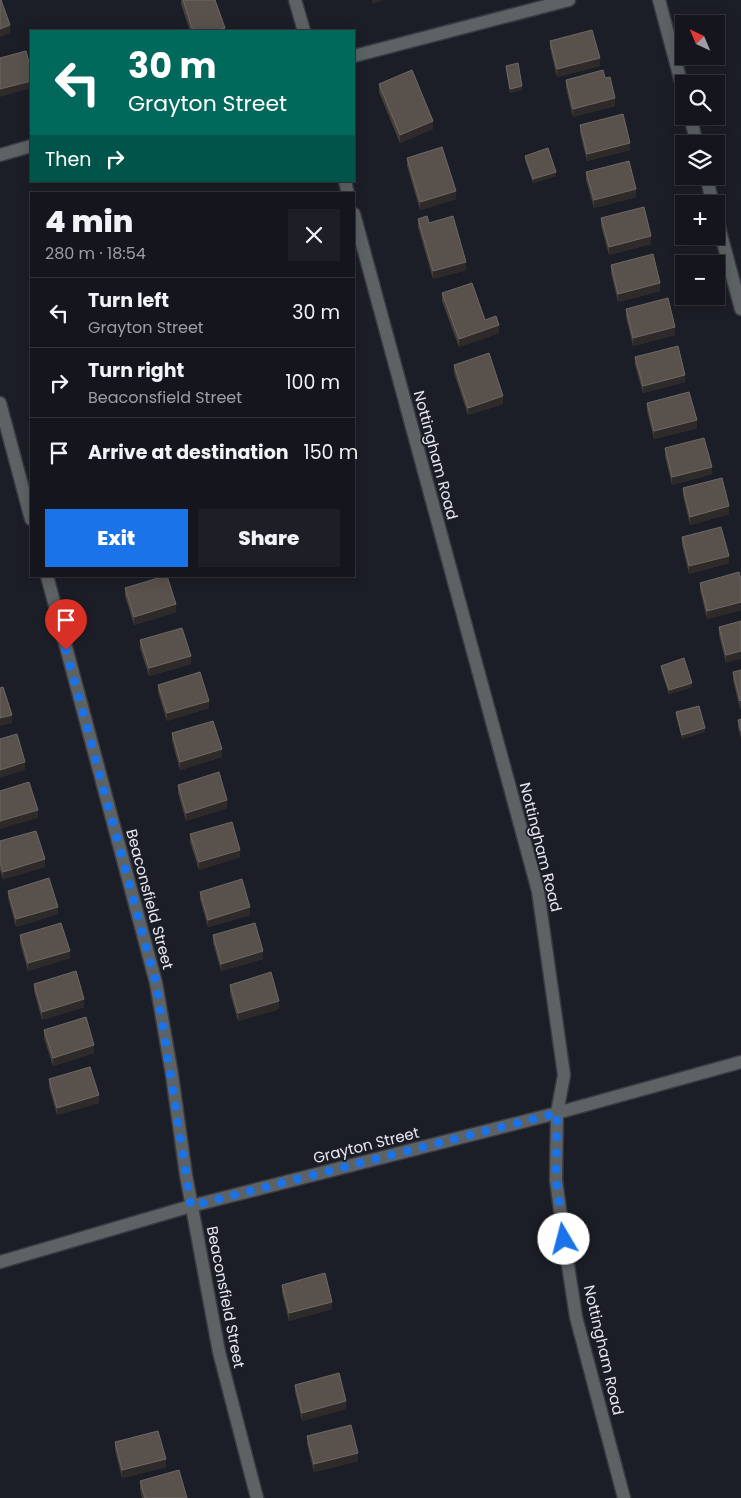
<!DOCTYPE html>
<meta charset="utf-8">
<style>
body{margin:0;font-family:Poppins,sans-serif;background:#1e1f26;color:#f1f3f6;height:100vh;display:flex;flex-direction:column;font-size:19px;white-space:nowrap}
*{box-sizing:border-box;margin:0}
p{font-size:16px;color:#9d9fa4}
.icon{flex:none;width:28px;height:28px;fill:none;stroke:currentColor;stroke-width:2;stroke-linecap:round;stroke-linejoin:round}
.map{position:relative;flex:1;overflow:hidden}
.side{position:absolute;left:30px;top:192px;width:325px;height:385px;display:flex;flex-direction:column;background:#15161d;border-radius:0px;box-shadow:0 2px 12px #0003,0 0 0 1px #34353b}
.side>*{flex:none}
.hud{position:absolute;left:30px;top:30px;width:325px;height:152px;border-radius:0px;box-shadow:0 2px 12px #0003,0 0 0 1px #34353b;background:#00695c;color:#fff;overflow:hidden}
.needle{width:32px;rotate:316deg}
.tools{position:absolute;left:675px;top:15px;display:grid;gap:10px}
.tools a{display:grid;place-items:center;width:50px;height:50px;border-radius:0px;background:#15161d;box-shadow:0 2px 12px #0003,0 0 0 1px #34353b;font-size:25px}
.pin{position:absolute;display:grid;place-items:center;width:42px;height:42px;color:#fff;margin:-51px -21px;border-radius:50% 50% 50% 0;rotate:-45deg;box-shadow:0 0 5px #0007}
.pin .icon{rotate:45deg}
.me{position:absolute;width:55px;margin:-28px;rotate:352deg;stroke-linejoin:round;filter:drop-shadow(0 0 4px #0008)}
.turn{display:flex;align-items:center;gap:18px;height:105px;padding:0 15px;font-size:22px}
.turn .icon{width:65px;height:65px;stroke-width:2.5}
.turn b{display:block;font-size:35px;line-height:42px}
.then{display:flex;align-items:center;height:48px;padding:0 15px;background:#0003;gap:10px;font-size:19px}
.round{display:grid;place-items:center;flex:none;width:52px;height:52px;border-radius:0px;background:#1e1f26}
.head{display:flex;align-items:center;justify-content:space-between;height:85px;padding:0 15px}
h1{font-size:30px;font-weight:800;line-height:38px}
.cta{display:flex;gap:10px;margin-top:auto;padding:10px 15px}
.cta a{flex:1;height:58px;border-radius:0px;background:#1a73e8;color:#fff;font-size:20px;font-weight:800;line-height:58px;text-align:center}
.cta a+a{background:#1e1f26;color:#f1f3f6}
ul{padding:0;list-style:none}
li{display:flex;align-items:center;gap:15px;height:70px;padding:0 15px;border-top:1px solid #34353b}
li div{flex:1}
li b{display:block;font-size:19px}
li em{font-style:normal}
.map>svg:first-child{display:block}
.lines{fill:none;stroke-linecap:round;stroke-linejoin:round}
.street-casing{stroke:#393a43;stroke-width:15}
.street{stroke:#5d6265;stroke-width:12}
.wall{fill:#463f39}
.shaded-wall{fill:#2e2a29}
.building{fill:#58514c;stroke:#6e6966}
.route{stroke:#1a73e8;stroke-width:9;stroke-dasharray:0 16.2}
.labels{text-anchor:middle;dominant-baseline:central;stroke-width:4;stroke-linejoin:round;paint-order:stroke}
.street-label{font-size:15px;fill:#e8e9f0;stroke:#1c1e27}
</style>
<div class="map">
<svg width="741" height="1498" viewBox="0 0 741 1498">
<rect width="100%" height="100%" fill="#1c1e27"/>
<g class="lines">
<!-- street casing -->
<g class="street-casing">
<g id="street">
<polyline points="295,0 304,31"/>
<polyline points="659,0 684,93"/>
<polyline points="354,56 569,0"/>
<polyline points="690,116 697,144"/>
<polyline points="0,155 31,146"/>
<polyline points="706,176 713,204"/>
<polyline points="345,181 348,194"/>
<polyline points="354,214 538,891 564,1075 557,1113 556,1180 564,1239 576,1317 624,1498"/>
<polyline points="716,216 741,309"/>
<polyline points="0,403 31,519"/>
<polyline points="47,576 156,983 172,1075 186,1175 219,1352 257,1498"/>
<polyline points="0,1262 191,1206 557,1113 741,1062"/>
</g>
</g>
<!-- street -->
<use href="#street" class="street"/>
</g>
<!-- wall -->
<g class="wall">
<polygon points="181,0 215,0 225,31 190,31 181,4"/>
<polygon points="550,41 600,66 557,77 550,48"/>
<polygon points="506,66 522,90 510,93 506,70"/>
<polygon points="605,78 615,106 573,117 566,88 566,80"/>
<polygon points="379,84 433,129 400,143 379,92"/>
<polygon points="580,125 630,150 587,161 580,133"/>
<polygon points="525,156 556,176 533,183 525,160"/>
<polygon points="407,158 456,199 420,210 407,166"/>
<polygon points="586,172 636,197 594,208 586,180"/>
<polygon points="601,218 651,244 609,255 601,226"/>
<polygon points="418,219 429,223 466,270 433,279 418,227"/>
<polygon points="611,265 660,291 618,302 611,273"/>
<polygon points="442,293 485,320 499,333 459,347 442,301"/>
<polygon points="626,309 675,335 633,346 626,317"/>
<polygon points="635,357 685,382 643,393 635,365"/>
<polygon points="454,365 503,404 468,415 454,373"/>
<polygon points="647,403 697,428 654,439 647,411"/>
<polygon points="665,448 712,474 672,485 665,456"/>
<polygon points="683,488 729,514 690,525 683,496"/>
<polygon points="682,537 729,563 689,574 682,545"/>
<polygon points="741,579 741,610 707,619 700,590 700,583"/>
<polygon points="125,588 176,612 134,625 125,596"/>
<polygon points="741,621 726,663 719,635 719,627"/>
<polygon points="140,640 191,664 149,676 140,648"/>
<polygon points="661,666 692,687 669,694 661,670"/>
<polygon points="741,670 741,708 740,709 733,680 733,672"/>
<polygon points="158,685 209,708 167,721 158,692"/>
<polygon points="676,712 705,732 682,739 676,716"/>
<polygon points="741,719 741,738 738,728 738,720"/>
<polygon points="172,733 222,757 180,770 172,741"/>
<polygon points="178,785 227,808 186,821 178,793"/>
<polygon points="190,834 240,857 199,870 190,842"/>
<polygon points="0,841 45,867 3,879 0,870"/>
<polygon points="8,891 58,914 16,927 8,898"/>
<polygon points="200,892 250,915 208,927 200,899"/>
<polygon points="20,935 70,958 28,971 20,943"/>
<polygon points="213,935 263,959 221,971 213,943"/>
<polygon points="34,984 84,1007 42,1020 34,991"/>
<polygon points="230,985 279,1009 238,1021 230,993"/>
<polygon points="44,1030 94,1053 53,1066 44,1038"/>
<polygon points="49,1079 99,1103 57,1115 49,1087"/>
<polygon points="282,1285 332,1309 289,1321 282,1293"/>
<polygon points="295,1385 346,1409 302,1421 295,1392"/>
<polygon points="307,1436 358,1461 314,1472 307,1444"/>
<polygon points="115,1442 166,1467 122,1478 115,1450"/>
<polygon points="140,1481 187,1498 142,1498 140,1489"/>
</g>
<!-- shaded-wall -->
<g class="shaded-wall">
<polygon points="372,0 384,0 372,4"/>
<polygon points="10,25 10,33 0,37 0,29"/>
<polygon points="225,28 225,31 214,31"/>
<polygon points="600,58 600,66 557,77 557,69"/>
<polygon points="31,81 31,88 0,97 0,89"/>
<polygon points="522,86 522,90 510,93 510,89"/>
<polygon points="615,98 615,106 573,117 573,109"/>
<polygon points="433,121 433,129 400,143 400,135"/>
<polygon points="630,143 630,150 587,161 587,154"/>
<polygon points="556,172 556,176 533,183 533,179"/>
<polygon points="636,189 636,197 594,208 594,200"/>
<polygon points="456,191 456,199 420,210 420,202"/>
<polygon points="651,236 651,244 609,255 609,247"/>
<polygon points="466,262 466,270 433,279 433,271"/>
<polygon points="660,283 660,291 618,302 618,294"/>
<polygon points="499,325 499,333 459,347 459,339"/>
<polygon points="675,327 675,335 633,346 633,338"/>
<polygon points="685,375 685,382 643,393 643,386"/>
<polygon points="503,396 503,404 468,415 468,408"/>
<polygon points="697,420 697,428 654,439 654,431"/>
<polygon points="712,467 712,474 672,485 672,477"/>
<polygon points="729,506 729,514 690,525 690,517"/>
<polygon points="729,556 729,563 689,574 689,566"/>
<polygon points="741,602 741,610 707,619 707,611"/>
<polygon points="176,604 176,612 134,625 134,617"/>
<polygon points="741,651 741,659 726,663 726,655"/>
<polygon points="191,656 191,664 149,676 149,668"/>
<polygon points="692,683 692,687 669,694 669,690"/>
<polygon points="741,700 741,708 740,709 740,701"/>
<polygon points="209,701 209,708 167,721 167,713"/>
<polygon points="12,715 12,723 0,726 0,718"/>
<polygon points="705,728 705,732 682,739 682,735"/>
<polygon points="222,749 222,757 180,770 180,762"/>
<polygon points="25,762 25,770 0,778 0,770"/>
<polygon points="227,800 227,808 186,821 186,813"/>
<polygon points="38,810 38,818 0,829 0,821"/>
<polygon points="240,850 240,857 199,870 199,862"/>
<polygon points="45,859 45,867 3,879 3,872"/>
<polygon points="58,907 58,914 16,927 16,919"/>
<polygon points="250,907 250,915 208,927 208,920"/>
<polygon points="70,951 70,958 28,971 28,963"/>
<polygon points="263,951 263,959 221,971 221,964"/>
<polygon points="84,999 84,1007 42,1020 42,1012"/>
<polygon points="279,1001 279,1009 238,1021 238,1013"/>
<polygon points="94,1045 94,1053 53,1066 53,1058"/>
<polygon points="99,1095 99,1103 57,1115 57,1108"/>
<polygon points="332,1302 332,1309 289,1321 289,1313"/>
<polygon points="346,1401 346,1409 302,1421 302,1413"/>
<polygon points="358,1453 358,1461 314,1472 314,1464"/>
<polygon points="166,1459 166,1467 122,1478 122,1470"/>
</g>
<!-- building -->
<g class="building">
<polygon points="0,0 1,0 10,25 0,29"/>
<polygon points="183,0 215,0 225,28 214,31 193,31"/>
<polygon points="592,30 600,58 557,69 550,41"/>
<polygon points="26,51 31,70 31,81 0,89 0,58"/>
<polygon points="518,63 522,86 510,89 506,66"/>
<polygon points="412,70 433,121 400,135 379,84"/>
<polygon points="603,70 605,78 610,77 615,98 573,109 566,80"/>
<polygon points="623,114 630,143 587,154 580,125"/>
<polygon points="442,147 456,191 420,202 407,158"/>
<polygon points="548,148 556,172 533,179 525,156"/>
<polygon points="629,161 636,189 594,200 586,172"/>
<polygon points="644,207 651,236 609,247 601,218"/>
<polygon points="427,216 429,223 453,216 466,262 433,271 418,219"/>
<polygon points="653,254 660,283 618,294 611,265"/>
<polygon points="472,283 485,320 496,316 499,325 459,339 442,293"/>
<polygon points="668,298 675,327 633,338 626,309"/>
<polygon points="678,346 685,375 643,386 635,357"/>
<polygon points="489,353 503,396 468,408 454,365"/>
<polygon points="689,392 697,420 654,431 647,403"/>
<polygon points="704,438 712,467 672,477 665,448"/>
<polygon points="722,478 729,506 690,517 683,488"/>
<polygon points="721,527 729,556 689,566 682,537"/>
<polygon points="739,572 741,579 741,602 707,611 700,583"/>
<polygon points="165,576 167,576 176,604 134,617 125,588"/>
<polygon points="741,621 741,651 726,655 719,627"/>
<polygon points="182,628 191,656 149,668 140,640"/>
<polygon points="684,658 692,683 669,690 661,666"/>
<polygon points="741,670 741,700 740,701 733,672"/>
<polygon points="200,672 209,701 167,713 158,685"/>
<polygon points="3,687 12,715 0,718 0,688"/>
<polygon points="699,706 705,728 682,735 676,712"/>
<polygon points="741,719 741,731 738,720"/>
<polygon points="213,721 222,749 180,762 172,733"/>
<polygon points="17,734 25,762 0,770 0,739"/>
<polygon points="219,772 227,800 186,813 178,785"/>
<polygon points="29,782 38,810 0,821 0,791"/>
<polygon points="232,822 240,850 199,862 190,834"/>
<polygon points="36,831 45,859 3,872 0,862 0,841"/>
<polygon points="49,878 58,907 16,919 8,891"/>
<polygon points="242,879 250,907 208,920 200,892"/>
<polygon points="61,923 70,951 28,963 20,935"/>
<polygon points="255,923 263,951 221,964 213,935"/>
<polygon points="76,971 84,999 42,1012 34,984"/>
<polygon points="271,972 279,1001 238,1013 230,985"/>
<polygon points="86,1017 94,1045 53,1058 44,1030"/>
<polygon points="90,1067 99,1095 57,1108 49,1079"/>
<polygon points="325,1273 332,1302 289,1313 282,1285"/>
<polygon points="339,1373 346,1401 302,1413 295,1385"/>
<polygon points="351,1425 358,1453 314,1464 307,1436"/>
<polygon points="158,1431 166,1459 122,1470 115,1442"/>
<polygon points="179,1470 187,1498 145,1498 140,1481"/>
</g>
<g class="lines">
<!-- route -->
<polyline class="route" points="66,650 156,983 191,1206 557,1113 556,1180 564,1239"/>
</g>
<g class="labels">
<!-- street labels -->
<g class="street-label">
<text transform="translate(436 455) rotate(75)">Nottingham Road</text>
<text transform="translate(541 847) rotate(76)">Nottingham Road</text>
<text transform="translate(150 899) rotate(75)">Beaconsfield Street</text>
<text transform="translate(366 1145) rotate(-14)">Grayton Street</text>
<text transform="translate(226 1297) rotate(79)">Beaconsfield Street</text>
<text transform="translate(604 1350) rotate(77)">Nottingham Road</text>
</g>
</g>
</svg>
<div class="tools">
<a><svg class="needle" viewBox="-14 -14 28 28"><path d="M0-13l5 13h-10z" fill="#e53935"/><path d="M0 13l5-13h-10z" fill="#9d9fa4"/></svg></a>
<a><svg class="icon" aria-label="search" viewBox="0 0 24 24"><circle cx="10" cy="10" r="6"/><path d="M15 15l6 6"/></svg></a>
<a><svg class="icon" aria-label="layers" viewBox="0 0 24 24"><path d="M12 4l9 5-9 5-9-5zM3 14l9 5 9-5"/></svg></a>
<a>+</a>
<a>−</a>
</div>
<div class="pin" style="left:66px;top:650px;background:#d93025"><svg class="icon" aria-label="arrive" viewBox="0 0 24 24"><path d="M6 21V4h12l-3 4 3 4H6"/></svg></div>
<svg class="me" style="left:564px;top:1239px" viewBox="-20 -20 40 40"><circle r="19" fill="#fff"/><path d="M0-13L10 11 0 6-10 11z" fill="#1a73e8"/></svg>
<div class="hud">
<div class="turn"><svg class="icon" aria-label="left" viewBox="0 0 24 24"><path d="M17 20v-9H6M10 6l-5 5 5 5"/></svg><div><b>30 m</b>Grayton Street</div></div>
<div class="then">Then<svg class="icon" aria-label="right" viewBox="0 0 24 24"><path d="M7 20v-9h11M14 6l5 5-5 5"/></svg></div>
</div>
<section class="side">
<div class="head"><div><h1>4 min</h1><p>280 m · 18:54</p></div><a class="round"><svg class="icon" aria-label="close" viewBox="0 0 24 24"><path d="M6 6l12 12M18 6L6 18"/></svg></a></div>
<ul>
<li><svg class="icon" aria-label="left" viewBox="0 0 24 24"><path d="M17 20v-9H6M10 6l-5 5 5 5"/></svg><div><b>Turn left</b><p>Grayton Street</p></div><em>30 m</em></li>
<li><svg class="icon" aria-label="right" viewBox="0 0 24 24"><path d="M7 20v-9h11M14 6l5 5-5 5"/></svg><div><b>Turn right</b><p>Beaconsfield Street</p></div><em>100 m</em></li>
<li><svg class="icon" aria-label="arrive" viewBox="0 0 24 24"><path d="M6 21V4h12l-3 4 3 4H6"/></svg><div><b>Arrive at destination</b></div><em>150 m</em></li>
</ul>
<div class="cta"><a>Exit</a><a>Share</a></div>
</section>
</div>
